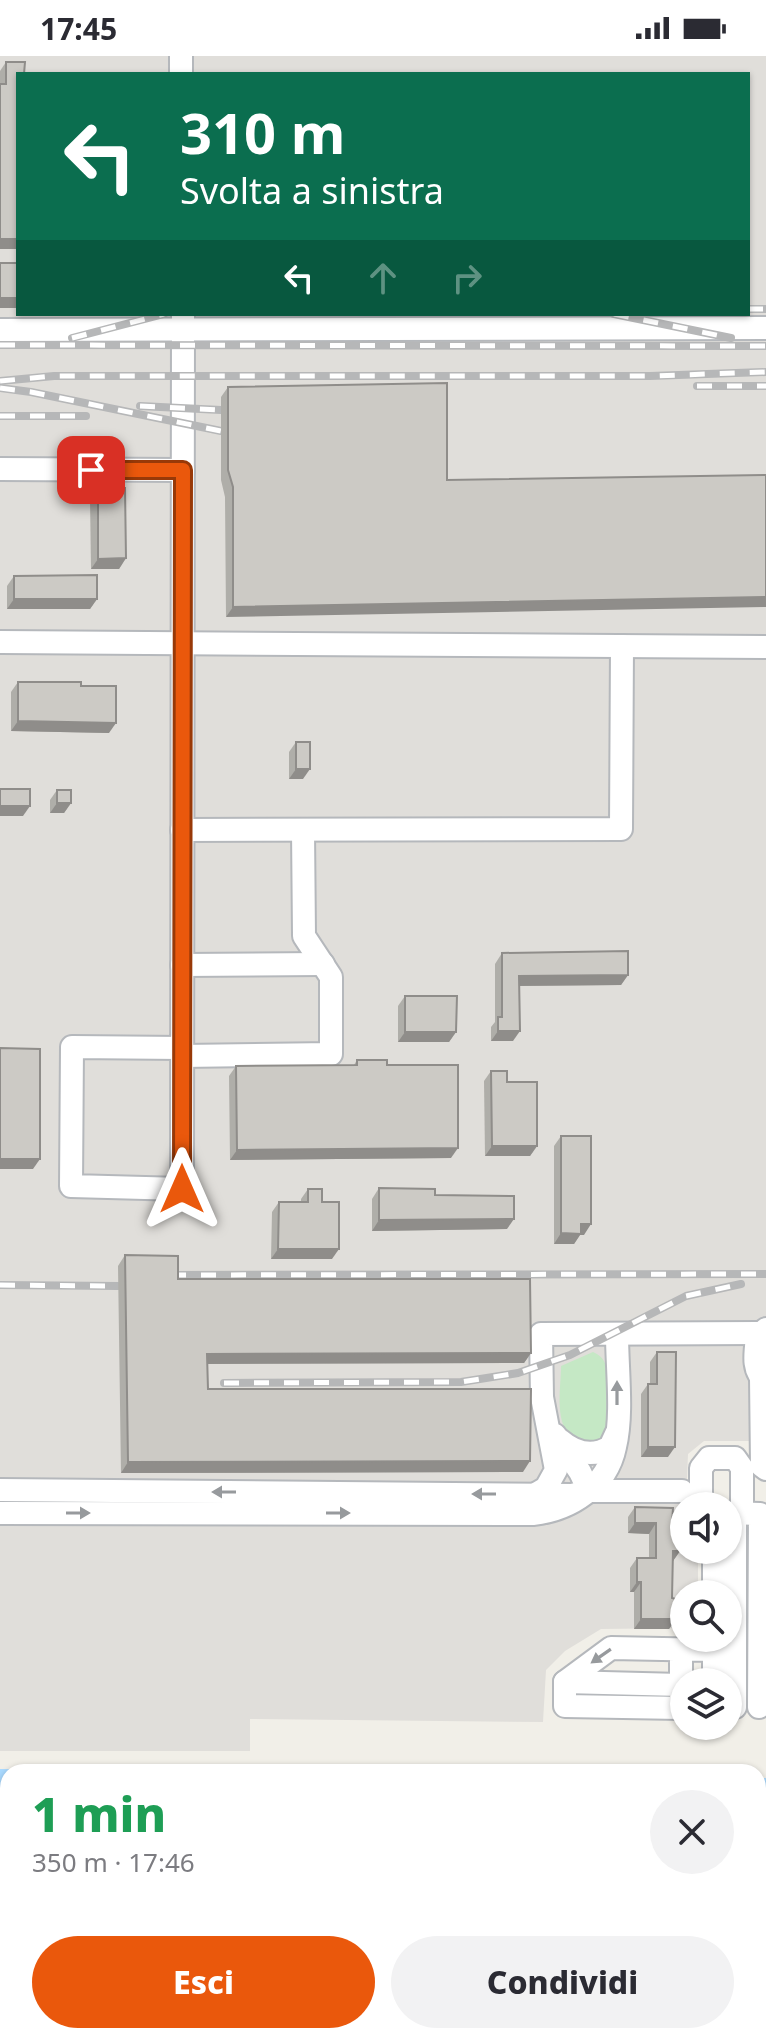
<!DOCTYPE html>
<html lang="it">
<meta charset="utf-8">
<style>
body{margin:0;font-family:"Noto Sans",sans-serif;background:#f2f2f3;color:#2b2b33;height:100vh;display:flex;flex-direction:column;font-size:30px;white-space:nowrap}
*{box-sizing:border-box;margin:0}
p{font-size:26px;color:#7c7c81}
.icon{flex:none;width:44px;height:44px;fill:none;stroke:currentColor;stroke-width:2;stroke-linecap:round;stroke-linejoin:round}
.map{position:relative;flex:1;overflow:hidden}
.sheet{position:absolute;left:0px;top:1708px;width:766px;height:280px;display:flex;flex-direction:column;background:#fff;border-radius:24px 24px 0 0;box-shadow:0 2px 6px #0004}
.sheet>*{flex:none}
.banner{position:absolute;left:16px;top:16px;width:734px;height:244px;border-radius:0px;box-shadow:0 2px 6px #0004;background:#0b6e4f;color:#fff;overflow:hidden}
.controls{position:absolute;left:670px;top:1436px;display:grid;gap:16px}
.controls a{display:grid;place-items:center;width:72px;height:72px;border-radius:50%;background:#fff;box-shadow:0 2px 6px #0004;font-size:40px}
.pin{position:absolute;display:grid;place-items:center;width:68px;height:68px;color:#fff;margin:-34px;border-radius:16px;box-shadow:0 4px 12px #0006}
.me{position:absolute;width:88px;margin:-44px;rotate:0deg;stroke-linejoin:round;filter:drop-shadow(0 0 6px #0008)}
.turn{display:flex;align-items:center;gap:28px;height:168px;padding:0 32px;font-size:36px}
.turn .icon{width:104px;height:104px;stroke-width:2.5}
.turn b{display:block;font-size:56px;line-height:68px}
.lanes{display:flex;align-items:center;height:76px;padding:0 32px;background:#0003;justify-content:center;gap:40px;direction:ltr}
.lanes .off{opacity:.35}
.round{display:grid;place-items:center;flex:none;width:84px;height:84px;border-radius:42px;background:#f2f2f3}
.headline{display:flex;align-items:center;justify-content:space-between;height:136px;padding:0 32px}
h1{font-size:48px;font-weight:800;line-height:60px;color:#1e9e55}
.cta{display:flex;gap:16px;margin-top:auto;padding:16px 32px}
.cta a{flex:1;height:92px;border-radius:48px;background:#ea580c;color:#fff;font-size:32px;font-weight:800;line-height:92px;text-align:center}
.cta a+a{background:#f2f2f3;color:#2b2b33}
.status{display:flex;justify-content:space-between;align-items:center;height:56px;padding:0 40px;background:#fff;direction:ltr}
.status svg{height:22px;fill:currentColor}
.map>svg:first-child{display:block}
.industrial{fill:#e0deda;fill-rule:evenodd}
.green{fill:#c5e8c5}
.water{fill:#aadaff}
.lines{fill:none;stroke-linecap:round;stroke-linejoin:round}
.minor-casing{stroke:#b5b8bc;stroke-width:26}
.minor{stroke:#fff;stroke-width:22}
.rail-casing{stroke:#b6b7b8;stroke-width:8}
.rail{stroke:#fff;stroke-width:5;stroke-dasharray:15;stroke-linecap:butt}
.wall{fill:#afaea9}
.shaded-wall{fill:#8f8d8a}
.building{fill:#cccac5;stroke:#8f8d8a;stroke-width:2}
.oneway{fill:#979a9d}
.route-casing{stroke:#983908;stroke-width:20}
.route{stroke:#ea580c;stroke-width:14}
</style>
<div class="status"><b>17:45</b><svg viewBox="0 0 49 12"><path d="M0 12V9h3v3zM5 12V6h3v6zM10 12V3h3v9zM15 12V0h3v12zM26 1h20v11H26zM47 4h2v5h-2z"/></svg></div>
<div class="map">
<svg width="766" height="1988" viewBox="0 0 766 1988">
<rect width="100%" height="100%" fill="#f1efe8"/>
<!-- industrial -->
<path class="industrial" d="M0 0H766V1385H704L688 1398 684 1494H698V1538H684V1572L601 1573 565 1595 546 1614 543 1666 250 1663V1695H0ZM18 18H748V258H18Z"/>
<!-- green -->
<g class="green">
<path d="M593 1296C600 1299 604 1303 606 1310 611 1325 610 1372 600 1383 591 1387 584 1388 575 1383 553 1370 561 1333 561 1310Z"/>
<polygon points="0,1777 8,1777 8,1980 550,1980 550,1988 0,1988"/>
<rect x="758" y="1780" width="8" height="67"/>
</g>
<!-- water -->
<g class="water">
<polygon points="0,1713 301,1716 8,1716 8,1776 0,1776"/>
<rect x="758" y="1722" width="8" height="55"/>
</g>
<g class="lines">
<!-- minor casing -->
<g class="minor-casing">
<g id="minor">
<polyline points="181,0 181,18"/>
<polyline points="0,274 766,272"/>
<polyline points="0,413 183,414"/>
<polyline points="0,586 766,591"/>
<polyline points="182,774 621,773 622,590"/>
<polyline points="182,909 323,908"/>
<polyline points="182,992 72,991 71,1130 182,1133 183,258"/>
<polyline points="182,1000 331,998 331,921 304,880 303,774"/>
<path d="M766 1273 757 1282C755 1298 752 1316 766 1325"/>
<polyline points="761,1322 762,1410 766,1413"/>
<polyline points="555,1379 580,1416 589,1435"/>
<path d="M560 1384C575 1397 592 1402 610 1391L616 1378"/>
<polyline points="0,1434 572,1439 589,1435 682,1435"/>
<polyline points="534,1439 546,1432 556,1414 542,1341 541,1278 759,1277"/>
<polyline points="701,1450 701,1412 709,1402 735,1402 742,1412 742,1457"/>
<path d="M0 1457 533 1458C571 1454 607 1430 615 1391 623 1358 617 1313 617 1278"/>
<polyline points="728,1457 760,1458 759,1651"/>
<polyline points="714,1494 714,1538"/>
<polyline points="681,1593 681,1652 565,1650 565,1626 611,1592 714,1594"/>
<polyline points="565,1626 681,1629"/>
<polyline points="714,1626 714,1582"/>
<polyline points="735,1651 735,1457"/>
<polyline points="758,1861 766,1861"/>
<polyline points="556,1980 556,1988"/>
<polyline points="597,1980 597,1988"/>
<polyline points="633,1980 633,1988"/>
<polyline points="671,1980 671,1988"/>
<polyline points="707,1980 707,1988"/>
<polyline points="746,1980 746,1988"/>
</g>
</g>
<!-- minor -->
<use href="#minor" class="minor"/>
<!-- rail casing -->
<g class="rail-casing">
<g id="rail">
<polyline points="748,253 766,253"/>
<polyline points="614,258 731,282"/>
<polyline points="72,282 164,258"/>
<polyline points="0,289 766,290"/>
<polyline points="0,325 54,320 650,320 766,316"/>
<polyline points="697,330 766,330"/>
<polyline points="0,332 31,336 221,375"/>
<polyline points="140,350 221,354"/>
<polyline points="0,360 86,360"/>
<polyline points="171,1219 766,1218"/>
<polyline points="0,1229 118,1230"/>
<polyline points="224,1327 461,1326 518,1317 570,1299 686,1240 741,1228"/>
</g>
</g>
<!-- rail -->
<use href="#rail" class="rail"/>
</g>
<!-- wall -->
<g class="wall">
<polygon points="6,6 18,18 18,193 0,193 0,15"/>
<polygon points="228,331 447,424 226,561 225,441 221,424 221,341"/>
<polygon points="98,432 126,502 119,513 91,513 90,442"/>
<polygon points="14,520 97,543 90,553 7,553 7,530"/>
<polygon points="18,626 81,630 109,677 11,675 11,636"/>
<polygon points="296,686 303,723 289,723 289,696"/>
<polygon points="57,734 71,747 64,757 50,757 50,744"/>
<polygon points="502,897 628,919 621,929 519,930 513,985 491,985 491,971 495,966 495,908"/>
<polygon points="405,940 456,976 449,986 398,986 398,950"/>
<polygon points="357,1004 387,1009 451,1102 230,1104 229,1020 236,1010 354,1009"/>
<polygon points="491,1015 507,1026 537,1090 530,1100 485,1100 484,1025"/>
<polygon points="561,1080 584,1179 580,1179 574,1188 554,1188 554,1090"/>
<polygon points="379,1132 435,1139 507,1173 372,1175 372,1143"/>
<polygon points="308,1133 322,1146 332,1203 271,1203 272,1156 279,1146 301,1146 301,1143"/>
<polygon points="125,1199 178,1223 531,1297 524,1307 207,1308 208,1333 523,1416 121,1417 118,1210"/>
<polygon points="657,1296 668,1401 641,1401 641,1338 648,1328 650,1328 650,1306"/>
<polygon points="635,1451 672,1468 680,1495 673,1505 672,1542 676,1563 669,1573 634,1573 634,1536 630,1536 630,1512 637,1502 649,1502 649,1478 628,1477 628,1461"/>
</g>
<!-- shaded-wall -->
<g class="shaded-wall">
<rect x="0" y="183" width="18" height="10"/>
<rect x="0" y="242" width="18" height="10"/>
<polygon points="404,258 553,258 552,259"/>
<polygon points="126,502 119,513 91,513 98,503"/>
<polygon points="766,541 766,551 226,561 233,551"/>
<polygon points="14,543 97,543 90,553 7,553"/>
<polygon points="18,665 116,667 109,677 11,675"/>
<polygon points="296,713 310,713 303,723 289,723"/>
<polygon points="57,747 71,747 64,757 50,757"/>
<polygon points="0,750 30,750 23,760 0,760"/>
<polygon points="628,919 621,929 512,930 519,920"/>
<polygon points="498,975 520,975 513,985 491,985"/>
<polygon points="405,976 456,976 449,986 398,986"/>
<polygon points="492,1090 537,1090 530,1100 485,1100"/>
<polygon points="458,1092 451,1102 230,1104 237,1094"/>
<polygon points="0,1103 40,1103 33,1113 0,1113"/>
<polygon points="514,1163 507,1173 372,1175 379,1164"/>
<polygon points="581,1168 591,1168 584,1179 580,1179 574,1188 554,1188 561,1177"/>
<polygon points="278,1193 339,1193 332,1203 271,1203"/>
<polygon points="531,1297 524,1307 200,1308 207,1298"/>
<polygon points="648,1391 675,1391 668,1401 641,1401"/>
<polygon points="530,1405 523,1416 121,1417 128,1406"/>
<polygon points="635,1467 656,1467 649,1478 628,1477"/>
<polygon points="673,1495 680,1495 673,1505"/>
<polygon points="637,1526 641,1526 634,1536 630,1536"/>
<polygon points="641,1563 676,1563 669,1573 634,1573"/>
</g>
<!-- building -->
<g class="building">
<polygon points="6,6 25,6 24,18 18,18 18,183 0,183 0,28 6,28"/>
<rect x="0" y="207" width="18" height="35"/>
<polygon points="447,327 447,424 766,419 766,541 233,551 233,431 228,414 228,331"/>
<polygon points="98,432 125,432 126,502 98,503"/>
<polygon points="97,519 97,543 14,543 14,520"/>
<polygon points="18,626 81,626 81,630 116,630 116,667 18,665"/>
<rect x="296" y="686" width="14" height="27"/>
<rect x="0" y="733" width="30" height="17"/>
<rect x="57" y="734" width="14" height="13"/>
<polygon points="628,895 628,919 519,920 520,975 498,975 498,961 502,961 502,897"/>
<polygon points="405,940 457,940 456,976 405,976"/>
<polygon points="0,992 40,993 40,1103 0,1103"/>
<polygon points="357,1004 387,1004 387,1009 458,1009 458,1092 237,1094 236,1010 357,1009"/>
<polygon points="491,1015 507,1015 507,1026 537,1026 537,1090 492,1090"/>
<polygon points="561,1080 591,1080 591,1168 581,1168 581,1178 561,1177"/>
<polygon points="379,1132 435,1133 435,1139 514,1140 514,1163 379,1164"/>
<polygon points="308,1133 322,1133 322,1146 339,1146 339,1193 278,1193 279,1146 308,1146"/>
<polygon points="125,1199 178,1200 178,1223 530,1223 531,1297 207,1298 208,1333 531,1333 530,1405 128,1406"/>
<polygon points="657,1296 676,1296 675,1391 648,1391 648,1328 657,1328"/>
<polygon points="635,1451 673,1452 672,1468 680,1468 680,1495 673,1495 672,1542 676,1543 676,1563 641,1563 641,1526 637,1526 637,1502 656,1502 656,1467 635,1467"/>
</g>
<!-- one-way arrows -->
<defs><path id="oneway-solid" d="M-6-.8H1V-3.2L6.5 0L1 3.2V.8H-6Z" transform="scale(2)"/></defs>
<g class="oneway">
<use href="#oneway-solid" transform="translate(617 1337) rotate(-90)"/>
<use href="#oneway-solid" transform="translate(224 1436) rotate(-180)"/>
<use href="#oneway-solid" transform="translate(484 1438) rotate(-180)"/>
<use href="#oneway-solid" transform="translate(78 1457)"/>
<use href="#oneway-solid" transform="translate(338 1457)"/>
<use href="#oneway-solid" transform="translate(601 1600) rotate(145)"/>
</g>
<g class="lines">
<!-- route casing -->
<g class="route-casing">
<polyline id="route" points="91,414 183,414 182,1133"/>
</g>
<!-- route -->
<use href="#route" class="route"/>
</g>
</svg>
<div class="controls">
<a><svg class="icon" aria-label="sound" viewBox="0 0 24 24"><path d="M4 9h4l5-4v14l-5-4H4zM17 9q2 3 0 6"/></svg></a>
<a><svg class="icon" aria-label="search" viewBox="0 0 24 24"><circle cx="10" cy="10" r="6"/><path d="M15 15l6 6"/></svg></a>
<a><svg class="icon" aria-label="layers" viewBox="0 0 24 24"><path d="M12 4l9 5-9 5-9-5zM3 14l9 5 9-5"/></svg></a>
</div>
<div class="pin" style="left:91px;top:414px;background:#d93025"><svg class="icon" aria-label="arrive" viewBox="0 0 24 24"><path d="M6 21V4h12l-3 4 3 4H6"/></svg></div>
<svg class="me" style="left:182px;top:1133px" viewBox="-20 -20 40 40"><path d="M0-17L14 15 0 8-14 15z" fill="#ea580c" stroke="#fff" stroke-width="4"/></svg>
<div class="banner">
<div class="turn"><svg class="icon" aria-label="left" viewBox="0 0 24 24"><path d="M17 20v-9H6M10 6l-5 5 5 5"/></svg><div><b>310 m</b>Svolta a sinistra</div></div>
<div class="lanes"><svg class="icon" aria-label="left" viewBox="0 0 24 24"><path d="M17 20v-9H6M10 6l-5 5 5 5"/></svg><svg class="icon off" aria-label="ahead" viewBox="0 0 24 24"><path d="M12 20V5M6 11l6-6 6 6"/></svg><svg class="icon off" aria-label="right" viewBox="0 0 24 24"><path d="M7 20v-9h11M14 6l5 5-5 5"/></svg></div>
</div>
<section class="sheet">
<div class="headline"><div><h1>1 min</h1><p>350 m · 17:46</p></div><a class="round"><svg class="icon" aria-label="close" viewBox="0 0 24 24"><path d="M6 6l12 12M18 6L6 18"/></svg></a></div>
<div class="cta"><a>Esci</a><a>Condividi</a></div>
</section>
</div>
